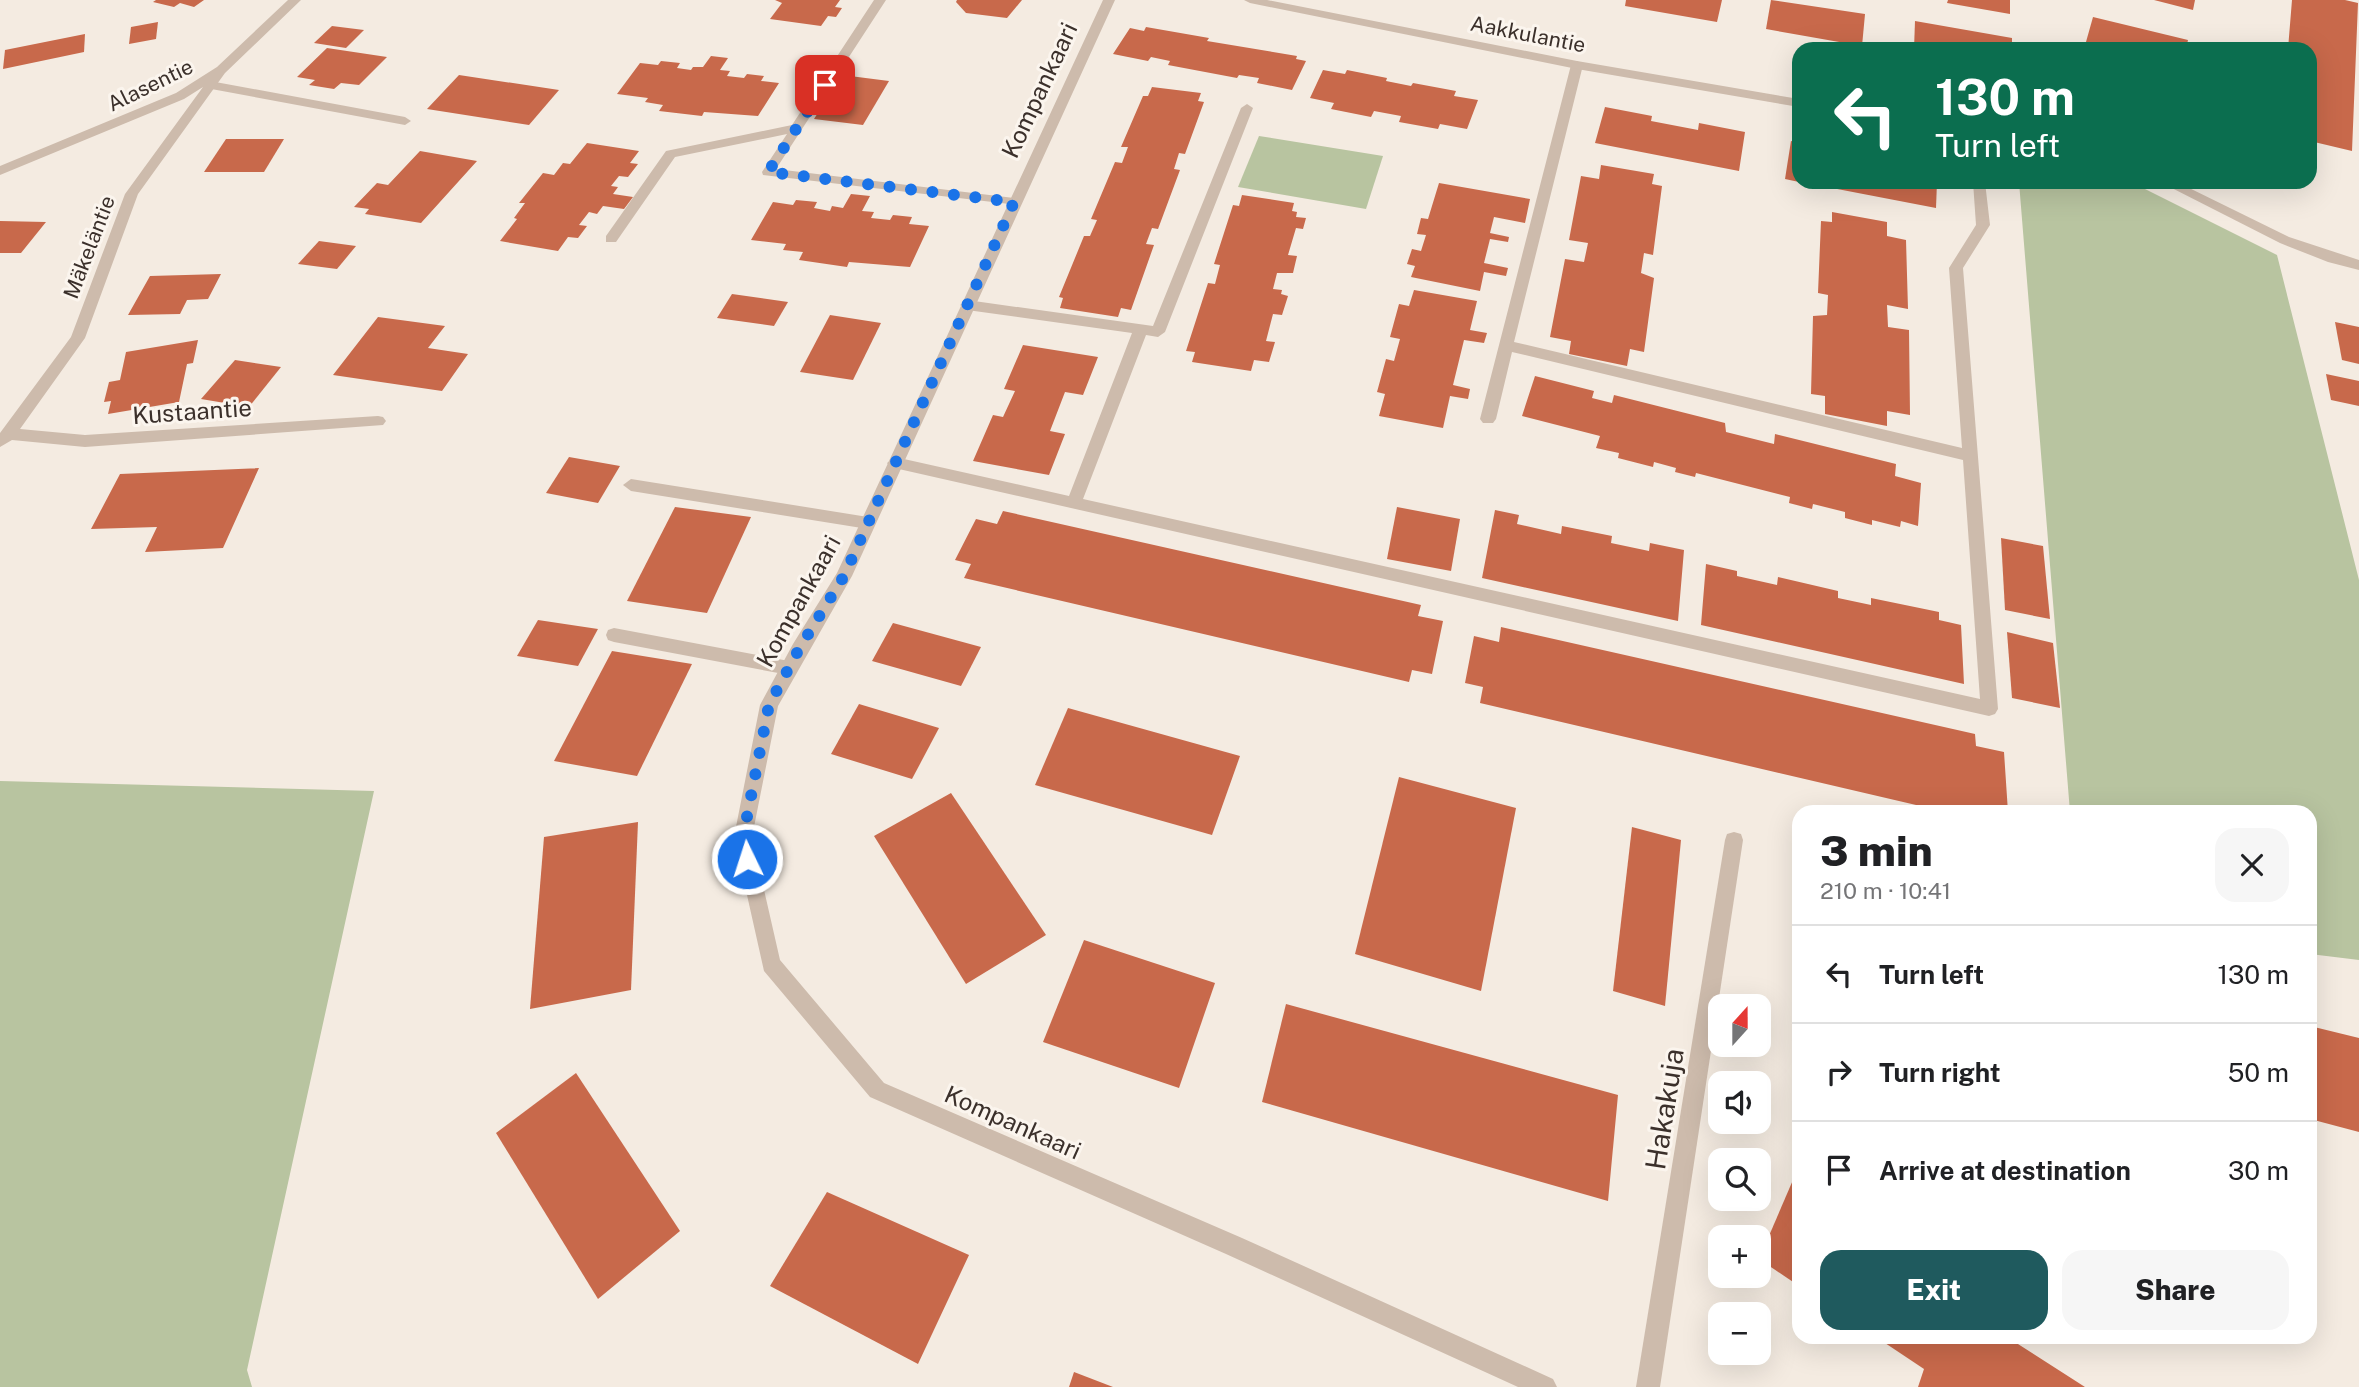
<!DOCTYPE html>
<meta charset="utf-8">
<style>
body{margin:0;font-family:"Public Sans",sans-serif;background:#f6f6f6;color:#202124;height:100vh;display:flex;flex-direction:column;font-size:26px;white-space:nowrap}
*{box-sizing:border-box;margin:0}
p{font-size:23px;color:#757577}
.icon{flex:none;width:38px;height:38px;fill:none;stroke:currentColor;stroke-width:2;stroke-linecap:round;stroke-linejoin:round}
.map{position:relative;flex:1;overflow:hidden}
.side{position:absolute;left:1792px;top:805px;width:525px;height:539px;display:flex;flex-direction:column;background:#fff;border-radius:21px;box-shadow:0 7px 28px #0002}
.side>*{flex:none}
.guide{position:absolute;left:1792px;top:42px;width:525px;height:147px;border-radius:21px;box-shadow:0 7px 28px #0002;background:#0b6e4f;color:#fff;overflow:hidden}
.needle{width:46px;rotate:21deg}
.tools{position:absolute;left:1708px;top:994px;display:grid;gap:14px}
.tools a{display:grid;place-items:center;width:63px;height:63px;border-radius:14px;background:#fff;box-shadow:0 7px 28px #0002;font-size:35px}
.pin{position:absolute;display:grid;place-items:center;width:60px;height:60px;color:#fff;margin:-30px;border-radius:14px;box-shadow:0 4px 10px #0006}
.me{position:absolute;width:77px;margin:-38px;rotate:356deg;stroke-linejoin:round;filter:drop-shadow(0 0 5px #0008)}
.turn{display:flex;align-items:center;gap:24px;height:147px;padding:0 28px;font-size:32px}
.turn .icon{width:91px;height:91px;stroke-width:2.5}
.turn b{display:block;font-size:49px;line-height:60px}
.round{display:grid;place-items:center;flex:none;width:74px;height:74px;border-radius:21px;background:#f6f6f6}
.head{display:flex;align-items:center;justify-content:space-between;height:119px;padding:0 28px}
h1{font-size:42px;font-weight:800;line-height:52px}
.action{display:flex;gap:14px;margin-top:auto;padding:14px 28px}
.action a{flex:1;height:80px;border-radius:21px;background:#1f5a5e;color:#fff;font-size:28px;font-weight:800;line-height:80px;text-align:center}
.action a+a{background:#f6f6f6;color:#202124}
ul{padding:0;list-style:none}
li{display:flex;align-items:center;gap:21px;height:98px;padding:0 28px;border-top:2px solid #e0e0e0}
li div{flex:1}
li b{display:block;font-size:26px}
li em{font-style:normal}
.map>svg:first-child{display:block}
.green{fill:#b8c4a0}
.building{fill:#c8694b}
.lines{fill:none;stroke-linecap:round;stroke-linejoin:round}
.service{fill:#cdbbac;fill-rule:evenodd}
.minor{fill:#cdbbac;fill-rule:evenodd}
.tertiary{fill:#cdbbac;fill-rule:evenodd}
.route{stroke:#1a73e8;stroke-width:12;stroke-dasharray:0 21.6}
.labels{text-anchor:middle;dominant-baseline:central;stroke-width:6;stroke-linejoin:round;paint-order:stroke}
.far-street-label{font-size:21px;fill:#3b302b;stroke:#fbf5ee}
.street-label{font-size:24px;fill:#3b302b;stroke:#fbf5ee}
.near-street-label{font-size:28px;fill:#3b302b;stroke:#fbf5ee}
</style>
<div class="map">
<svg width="2359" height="1387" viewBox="0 0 2359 1387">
<rect width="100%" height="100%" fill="#f4ebe1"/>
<!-- green -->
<g class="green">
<polygon points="1259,136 1383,156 1366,209 1238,187"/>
<polygon points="2019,182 2131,182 2277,255 2359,580 2359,960 2310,954 2310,812 2070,812"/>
<polygon points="0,781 374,791 247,1370 252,1387 0,1387"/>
</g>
<!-- building -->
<g class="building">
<polygon points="156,0 204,0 194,7 180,3 174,7 153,2"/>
<polygon points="775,0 840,0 835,7 842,8 836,17 828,16 821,26 770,19 782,3"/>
<polygon points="957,0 1022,0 1007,18 966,13 956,2"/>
<polygon points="1626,0 1722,0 1717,22 1625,6"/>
<polygon points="1771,0 1865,14 1862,46 1766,29"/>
<polygon points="1948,0 2010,0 2010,14 1947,3"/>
<polygon points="2154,0 2195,0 2193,10"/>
<polygon points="2292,0 2345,0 2358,3 2352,151 2310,141 2310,49 2288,49"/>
<polygon points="2093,17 2188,40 2186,49 2115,49 2086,42"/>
<polygon points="1915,21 2012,38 2012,49 1914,49"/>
<polygon points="158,22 156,39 129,44 131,27"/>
<polygon points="332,26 364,30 346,48 314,43"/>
<polygon points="1146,27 1209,38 1207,41 1297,56 1296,59 1306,61 1292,90 1257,83 1259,78 1239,75 1237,78 1168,65 1170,61 1151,57 1148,61 1113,54 1130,28 1144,31"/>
<polygon points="85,34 84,52 3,69 5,50"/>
<polygon points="327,48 387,57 359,85 341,83 334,89 309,85 315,80 297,77"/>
<polygon points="711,56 728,58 720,70 730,71 727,76 744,78 747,74 764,76 761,81 779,83 758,116 704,112 702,116 659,111 663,105 645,102 648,98 617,94 640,63 658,65 661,61 680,63 677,68 691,70 693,67 703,67"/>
<polygon points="1323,70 1345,74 1347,70 1387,78 1386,81 1411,86 1413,83 1456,91 1454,96 1478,100 1467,129 1440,124 1438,129 1399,122 1401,116 1374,111 1371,117 1331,109 1334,103 1310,98"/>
<polygon points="459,75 559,90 529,125 427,109"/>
<polygon points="842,75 889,81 863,125 814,119"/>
<polygon points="1152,87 1201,93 1198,101 1204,102 1185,154 1179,153 1174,169 1180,170 1158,229 1152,228 1146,244 1154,245 1131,310 1121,308 1118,317 1060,308 1063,298 1059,297 1084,236 1090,236 1097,220 1091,219 1115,162 1122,163 1128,147 1121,147 1143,96 1148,96"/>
<polygon points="1605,107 1652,116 1651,121 1698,130 1699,123 1745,132 1739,171 1595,143"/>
<polygon points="226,139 284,139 264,172 204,172"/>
<polygon points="1791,141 1799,143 1799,182 1785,179"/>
<polygon points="587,143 639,151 630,163 638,164 628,177 619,176 611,186 618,187 613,194 633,197 624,209 603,206 597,214 589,212 579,225 587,226 578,238 568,237 558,251 500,241 517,219 514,218 525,203 519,203 543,173 554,175 563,163 570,164"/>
<polygon points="420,151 477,161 421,223 365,214 369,209 354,207 377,183 388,185"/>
<polygon points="1601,165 1654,174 1652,184 1662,186 1653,255 1644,253 1641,273 1654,278 1644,352 1630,349 1627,366 1569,354 1571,341 1550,337 1565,259 1584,262 1588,243 1569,240 1581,176 1599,179"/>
<polygon points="1807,182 1937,182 1936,208 1806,183"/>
<polygon points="1439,183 1530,199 1525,223 1494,217 1490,233 1509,237 1508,242 1490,239 1484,263 1508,268 1506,276 1484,272 1480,291 1411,277 1415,266 1407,264 1412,249 1421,251 1426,235 1417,234 1421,218 1428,219"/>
<polygon points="851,194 870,196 862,211 874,212 871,218 890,220 893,215 912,217 909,224 929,226 910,267 849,262 847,267 799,260 803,252 783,250 786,244 751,240 773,202 793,205 796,200 817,202 814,208 830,211 832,206 843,208"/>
<polygon points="1242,195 1294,203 1292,211 1297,212 1296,217 1306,218 1303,229 1296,228 1288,255 1297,256 1293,273 1277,273 1273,289 1282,290 1281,294 1288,296 1282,315 1273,314 1266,341 1275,342 1269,362 1254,360 1251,371 1192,362 1195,352 1186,351 1208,283 1215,284 1220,265 1214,264 1233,205 1239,206"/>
<polygon points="1832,212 1887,222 1887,236 1906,240 1908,309 1887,305 1888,327 1909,330 1910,415 1887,411 1887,426 1825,414 1825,396 1811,394 1813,316 1827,315 1828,295 1818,293 1821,221 1832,222"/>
<polygon points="0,221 46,222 21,253 0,253"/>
<polygon points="319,241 356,246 337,269 298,264"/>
<polygon points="221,274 208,299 187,300 180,314 128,315 150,276"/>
<polygon points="1414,290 1477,301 1470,330 1487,333 1484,343 1464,340 1453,385 1470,389 1468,399 1450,396 1443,428 1379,416 1385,394 1377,392 1386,359 1394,361 1400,339 1390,337 1399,304 1409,306"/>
<polygon points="732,294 788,302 774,326 717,318"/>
<polygon points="830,315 881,323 853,380 800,372"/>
<polygon points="378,317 445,326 428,348 468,354 442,391 333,375"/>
<polygon points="2335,322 2359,327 2359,364 2342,360"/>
<polygon points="198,340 193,363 187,364 179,402 108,414 111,401 104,402 109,382 120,380 126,352"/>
<polygon points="1023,345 1098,357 1083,395 1065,392 1050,431 1065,434 1049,475 973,461 993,415 1003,417 1015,391 1004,389"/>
<polygon points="235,360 281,367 249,407 201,399"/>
<polygon points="2326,374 2359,381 2359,406 2331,400"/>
<polygon points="1535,376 1594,391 1592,398 1612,403 1614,395 1725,423 1726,432 1774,444 1775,434 1896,464 1895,476 1921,483 1918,526 1901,521 1900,527 1872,520 1872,525 1845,518 1845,512 1813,504 1812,509 1789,503 1790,497 1696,473 1695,477 1675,472 1676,468 1654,462 1653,467 1618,458 1619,453 1596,448 1600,436 1522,416"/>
<polygon points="569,457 620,466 598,503 546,493"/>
<polygon points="259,468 223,548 145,552 157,527 91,529 120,474"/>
<polygon points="675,507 751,517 707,613 627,601"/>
<polygon points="1397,507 1460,519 1451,571 1387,559"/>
<polygon points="1495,510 1519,515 1517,524 1561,534 1562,526 1612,536 1611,543 1649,551 1650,543 1684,550 1678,621 1482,578"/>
<polygon points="1003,511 1421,605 1418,616 1443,621 1432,674 1412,670 1409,682 964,578 971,564 955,560 976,519 997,524"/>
<polygon points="2001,538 2043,546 2050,619 2005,610"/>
<polygon points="1706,564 1737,571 1737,576 1777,585 1778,577 1838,591 1838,598 1871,605 1871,598 1939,612 1939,620 1961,625 1964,684 1701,625"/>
<polygon points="538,620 598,629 578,666 517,656"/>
<polygon points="893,623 981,647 961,686 872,661"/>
<polygon points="1501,627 1975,734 1976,746 2004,752 2008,812 1985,808 1986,812 1946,812 1480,703 1483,687 1465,683 1474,636 1499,642"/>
<polygon points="2007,632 2053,643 2060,708 2012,698"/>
<polygon points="612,651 692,664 637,776 554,761"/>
<polygon points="859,704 939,728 912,779 831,754"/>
<polygon points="1068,708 1240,756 1212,835 1035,785"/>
<polygon points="1399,777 1516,808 1481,991 1355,954"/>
<polygon points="951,793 1046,935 966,984 874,836"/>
<polygon points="638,822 631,990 530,1009 544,837"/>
<polygon points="1632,827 1681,840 1665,1006 1613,991"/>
<polygon points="1084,940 1215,983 1179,1088 1043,1042"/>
<polygon points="1286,1004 1618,1095 1608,1201 1262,1102"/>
<polygon points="2310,1026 2359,1038 2359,1132 2310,1119"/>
<polygon points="576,1073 680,1231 598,1299 496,1133"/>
<polygon points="1799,1166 1799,1286 1759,1259"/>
<polygon points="827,1192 969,1255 918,1364 770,1286"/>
<polygon points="1876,1337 2007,1337 2085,1387 1918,1387 1924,1369"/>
<polygon points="1074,1372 1113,1387 1069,1387"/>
</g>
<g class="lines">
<!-- service -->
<g class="service">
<polygon points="874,0 886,0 776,169 1014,198 1021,202 1019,205 763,175 762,172 787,134 675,157 616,242 606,242 606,236 666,151 792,125"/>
<polygon points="1577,61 1583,65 1514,342 1962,448 1949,268 1976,225 1973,182 1985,182 1990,225 1963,268 1998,709 1995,714 1989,716 890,467 887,463 895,457 1069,496 1132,333 967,310 960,305 967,300 1153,326 1241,108 1247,104 1253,108 1165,332 1158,337 1146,335 1083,499 1980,699 1963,460 1512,352 1496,419 1493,423 1483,423 1480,419 1571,65"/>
<polygon points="210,81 405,117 411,121 405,125 206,88 206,82"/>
<polygon points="631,479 868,517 876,523 868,529 631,491 623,485"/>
<polygon points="614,628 789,661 795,663 798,668 795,673 789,675 614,642 608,640 606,635 608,630"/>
</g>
<!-- minor -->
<g class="minor">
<polygon points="288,0 301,0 225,73 138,194 85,338 20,429 85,435 378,416 383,417 386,421 383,425 85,447 12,440 0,447 0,433 71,337 125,194 203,87 184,99 0,175 0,166 176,93 217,67"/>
<polygon points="1103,0 1115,0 852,576 778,706 752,837 780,960 884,1083 1242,1238 1553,1379 1557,1387 1518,1387 1226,1254 870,1097 764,971 734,837 760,705 793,644 837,573"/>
<polygon points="1734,832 1741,834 1743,840 1660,1387 1636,1387 1725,840 1727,834"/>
</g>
<!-- tertiary -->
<g class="tertiary">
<polygon points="1244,0 1267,0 1577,61 1799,99 1799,107 1577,69 1250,3"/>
<polygon points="2160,182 2177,182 2289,237 2359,260 2359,270 2328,262 2280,243"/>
</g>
</g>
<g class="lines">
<!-- route -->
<polyline class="route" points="747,859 743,837 769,705 799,649 844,576 1014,202 768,172 825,85"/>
</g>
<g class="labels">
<!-- far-street labels -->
<g class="far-street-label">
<text transform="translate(1528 34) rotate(11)">Aakkulantie</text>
<text transform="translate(150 85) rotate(-26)">Alasentie</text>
<text transform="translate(89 247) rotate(-69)">Mäkeläntie</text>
</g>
<!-- street labels -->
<g class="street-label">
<text transform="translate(1039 90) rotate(-65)">Kompankaari</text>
<text transform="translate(192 411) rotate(-4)">Kustaantie</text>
<text transform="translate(798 601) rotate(-61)">Kompankaari</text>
<text transform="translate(1013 1122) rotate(24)">Kompankaari</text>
</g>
<!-- near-street labels -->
<g class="near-street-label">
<text transform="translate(1664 1109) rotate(-81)">Hakakuja</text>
</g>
</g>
</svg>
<div class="tools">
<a><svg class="needle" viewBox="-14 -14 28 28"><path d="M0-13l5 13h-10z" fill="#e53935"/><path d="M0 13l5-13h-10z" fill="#757577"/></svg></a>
<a><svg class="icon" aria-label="sound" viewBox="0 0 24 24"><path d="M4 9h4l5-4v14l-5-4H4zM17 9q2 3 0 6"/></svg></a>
<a><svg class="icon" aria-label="search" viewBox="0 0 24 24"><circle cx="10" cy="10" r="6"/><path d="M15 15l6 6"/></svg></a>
<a>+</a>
<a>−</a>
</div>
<div class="pin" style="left:825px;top:85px;background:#d93025"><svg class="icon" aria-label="arrive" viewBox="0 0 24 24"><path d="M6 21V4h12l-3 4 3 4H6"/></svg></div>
<svg class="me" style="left:747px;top:859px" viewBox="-20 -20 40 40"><circle r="17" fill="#1a73e8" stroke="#fff" stroke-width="3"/><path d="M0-11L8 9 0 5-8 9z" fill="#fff"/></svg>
<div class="guide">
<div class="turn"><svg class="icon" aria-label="left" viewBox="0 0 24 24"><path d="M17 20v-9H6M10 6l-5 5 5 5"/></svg><div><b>130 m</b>Turn left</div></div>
</div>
<section class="side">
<div class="head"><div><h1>3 min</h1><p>210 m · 10:41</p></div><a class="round"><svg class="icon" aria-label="close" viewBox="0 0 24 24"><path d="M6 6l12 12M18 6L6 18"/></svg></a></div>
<ul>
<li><svg class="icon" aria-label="left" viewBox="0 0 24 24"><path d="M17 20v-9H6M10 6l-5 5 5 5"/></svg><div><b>Turn left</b></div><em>130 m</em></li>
<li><svg class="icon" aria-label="right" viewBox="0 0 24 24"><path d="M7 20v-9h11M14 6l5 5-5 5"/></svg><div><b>Turn right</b></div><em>50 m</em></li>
<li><svg class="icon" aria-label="arrive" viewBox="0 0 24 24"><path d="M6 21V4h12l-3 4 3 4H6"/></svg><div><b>Arrive at destination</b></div><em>30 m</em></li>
</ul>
<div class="action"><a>Exit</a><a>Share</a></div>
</section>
</div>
